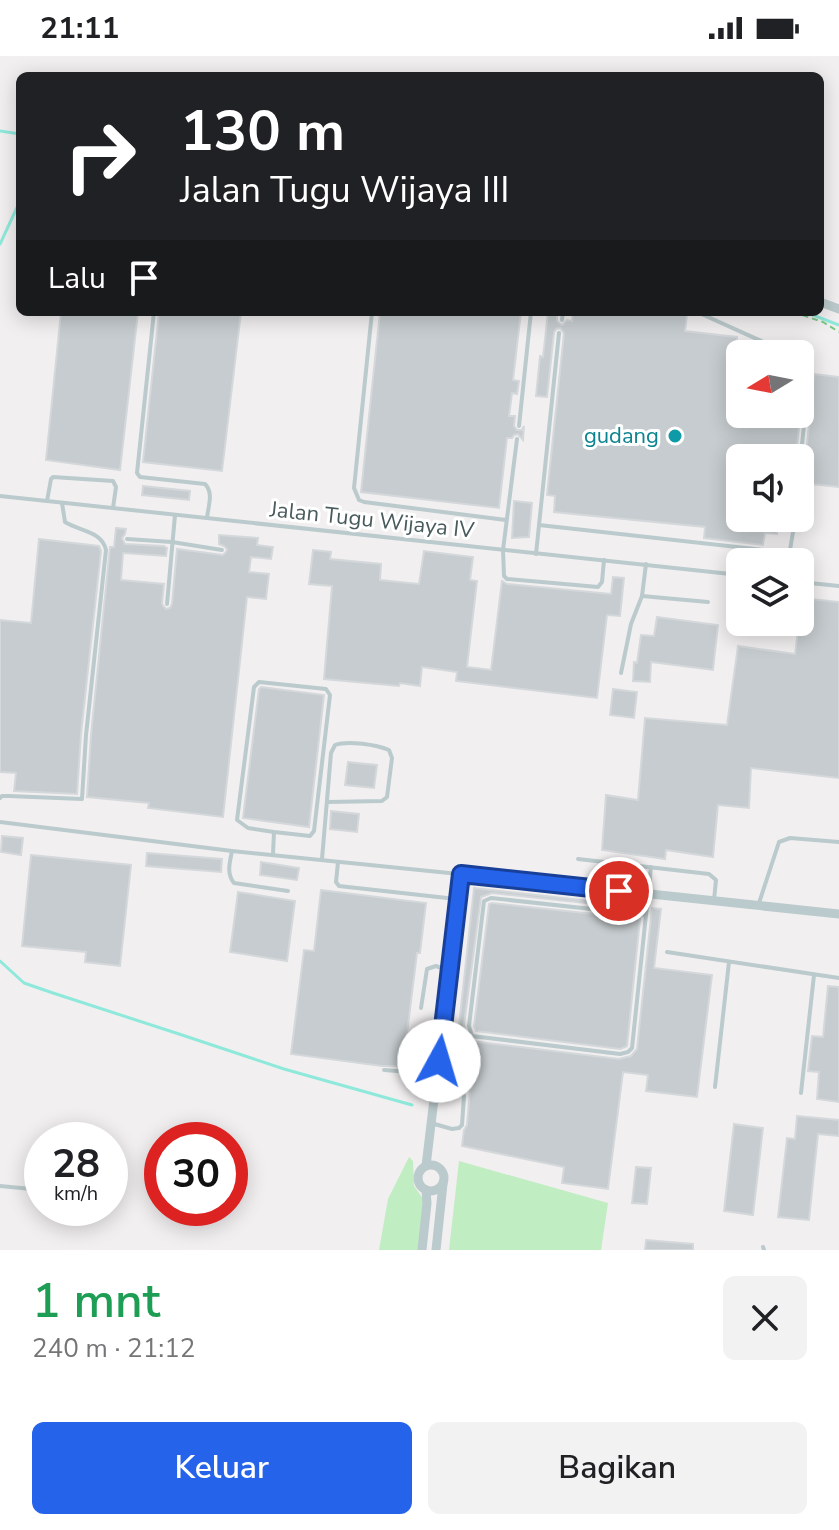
<!DOCTYPE html>
<html lang="id">
<meta charset="utf-8">
<style>
body{margin:0;font-family:"Nunito Sans",sans-serif;background:#f2f2f2;color:#202124;height:100vh;display:flex;flex-direction:column;font-size:30px;white-space:nowrap}
*{box-sizing:border-box;margin:0}
p{font-size:26px;color:#757577}
.icon{flex:none;width:44px;height:44px;fill:none;stroke:currentColor;stroke-width:2;stroke-linecap:round;stroke-linejoin:round}
.map{position:relative;height:1194px;overflow:hidden}
.side{display:flex;flex-direction:column;background:#fff;flex:1}
.side>*{flex:none}
.top-card{position:absolute;left:16px;top:16px;width:808px;height:244px;border-radius:12px;box-shadow:0 4px 20px #0003;background:#202124;color:#fff;overflow:hidden}
.needle{width:52px;rotate:260deg}
.tools{position:absolute;left:726px;top:284px;display:grid;gap:16px}
.tools a{display:grid;place-items:center;width:88px;height:88px;border-radius:12px;background:#fff;box-shadow:0 4px 20px #0003;font-size:40px}
.speed{position:absolute;left:24px;top:1066px;display:flex;gap:16px;font-size:40px;font-weight:700;text-align:center}
.speed>*{display:grid;place-content:center;width:104px;height:104px;border-radius:50%;background:#fff;box-shadow:0 4px 20px #0003;line-height:1}
.speed small{font-size:20px;font-weight:400}
.speed .limit{border:12px solid #d22;background:#fff;color:#111}
.pin{position:absolute;display:grid;place-items:center;width:68px;height:68px;color:#fff;margin:-34px;border:4px solid #fff;border-radius:50%;box-shadow:0 2px 8px #0007}
.me{position:absolute;width:88px;margin:-44px;rotate:6deg;stroke-linejoin:round;filter:drop-shadow(0 0 6px #0008)}
.turn{display:flex;align-items:center;gap:28px;height:168px;padding:0 32px;font-size:36px}
.turn .icon{width:104px;height:104px;stroke-width:2.5}
.turn b{display:block;font-size:56px;line-height:68px}
.then{display:flex;align-items:center;height:76px;padding:0 32px;background:#0003;gap:16px;font-size:30px}
.round{display:grid;place-items:center;flex:none;width:84px;height:84px;border-radius:12px;background:#f2f2f2}
.head{display:flex;align-items:center;justify-content:space-between;height:136px;padding:0 32px}
h1{font-size:48px;font-weight:600;line-height:60px;color:#1e9e55}
.button{display:flex;gap:16px;margin-top:auto;padding:16px 32px}
.button a{flex:1;height:92px;border-radius:12px;background:#2563eb;color:#fff;font-size:32px;font-weight:600;line-height:92px;text-align:center}
.button a+a{background:#f2f2f2;color:#202124}
.status{display:flex;justify-content:space-between;align-items:center;height:56px;padding:0 40px;background:#fff;direction:ltr}
.status svg{height:22px;fill:currentColor}
.map>svg:first-child{display:block}
.green{fill:#c0edc1}
.lines{fill:none;stroke-linecap:round;stroke-linejoin:round}
.stream{stroke:#8ee9db;stroke-width:3}
.building{fill:#c6cccf;stroke:#d4d8db;stroke-width:2}
.path{stroke:#79ca85;stroke-width:2;stroke-dasharray:6 4;stroke-linecap:butt}
.service{stroke:#bbcacc;stroke-width:4}
.minor{stroke:#bbcacc;stroke-width:9}
.route-casing{stroke:#184099;stroke-width:20}
.route{stroke:#2563eb;stroke-width:14}
.culture-dot{fill:#0f9aa8;stroke:#fff;stroke-width:3}
.labels{text-anchor:middle;dominant-baseline:central;stroke-width:6;stroke-linejoin:round;paint-order:stroke}
.culture-label{font-size:22px;fill:#0d838f;stroke:#fff;text-anchor:end}
.street-label{font-size:22px;fill:#485a5c;stroke:#fff}
</style>
<div class="status"><b>21:11</b><svg viewBox="0 0 49 12"><path d="M0 12V9h3v3zM5 12V6h3v6zM10 12V3h3v9zM15 12V0h3v12zM26 1h20v11H26zM47 4h2v5h-2z"/></svg></div>
<div class="map">
<svg width="839" height="1194" viewBox="0 0 839 1194">
<rect width="100%" height="100%" fill="#f2eff0"/>
<!-- green -->
<g class="green">
<polygon points="409,1101 413,1105 414,1130 424,1144 418,1194 379,1194 388,1143"/>
<polygon points="459,1105 608,1147 601,1194 449,1194"/>
</g>
<g class="lines">
<!-- stream -->
<g class="stream">
<polyline points="0,75 20,78"/>
<polyline points="0,188 20,145"/>
<polyline points="805,256 839,269"/>
<polyline points="0,905 24,927 53,937 179,978 284,1013 412,1049"/>
</g>
</g>
<!-- building -->
<g class="building">
<polygon points="61,256 138,256 120,414 46,404"/>
<polygon points="159,256 241,256 222,415 143,406"/>
<polygon points="380,256 521,256 513,324 519,325 517,338 512,337 509,360 515,360 514,370 517,374 522,374 524,370 523,384 518,378 514,379 512,382 507,382 499,452 361,436"/>
<polygon points="548,256 557,256 557,265 562,269 567,264 572,265 573,256 663,256 687,258 685,275 737,281 737,290 762,292 762,298 740,298 740,358 800,358 800,317 804,317 804,321 796,402 740,402 740,462 804,462 803,471 799,471 798,467 794,465 789,470 777,468 777,478 765,477 763,489 704,482 705,471 554,456 555,440 547,439 564,277 560,272 556,273 554,276 547,341 536,340 540,300 543,301"/>
<polygon points="814,318 839,321 839,431 803,427"/>
<polygon points="143,430 190,435 189,444 142,439"/>
<polygon points="514,445 532,447 529,481 512,482"/>
<polygon points="116,472 126,473 125,478 122,482 125,488 164,490 167,492 166,500 123,497 121,524 164,528 162,548 166,553 170,552 172,548 177,493 223,499 226,496 227,493 224,490 219,488 219,479 258,482 257,489 273,491 271,503 251,501 249,516 269,518 266,543 247,541 223,761 148,752 149,747 87,741 91,679 110,491 114,491"/>
<polygon points="39,483 99,490 101,495 81,678 77,738 14,735 16,717 0,716 0,564 31,567"/>
<polygon points="313,494 331,496 330,503 381,508 380,524 419,528 424,495 473,501 470,524 477,525 467,611 491,614 502,525 507,528 611,538 613,521 624,522 620,560 607,559 597,642 456,625 457,616 422,611 420,630 400,627 399,630 324,623 332,530 309,528"/>
<polygon points="802,542 839,546 839,722 751,712 749,752 718,749 713,801 666,794 665,803 602,794 606,739 638,744 645,662 727,669 738,590 795,598"/>
<polygon points="657,561 718,569 713,614 651,606 650,626 633,625 634,606 637,607 641,579 654,580"/>
<polygon points="261,631 324,639 309,771 243,762 259,633"/>
<polygon points="613,633 637,636 634,662 610,659"/>
<polygon points="348,706 377,709 374,732 345,729"/>
<polygon points="331,755 359,758 357,776 330,773"/>
<polygon points="2,780 23,782 21,799 1,796"/>
<polygon points="147,797 222,803 221,816 146,810"/>
<polygon points="31,799 131,809 120,910 85,906 86,896 22,890"/>
<polygon points="261,806 299,812 297,824 260,819"/>
<polygon points="474,832 642,851 642,853 492,837 481,841 464,969 467,981 471,985 619,1003 631,1000 637,993 652,852 661,853 654,912 712,919 697,1041 646,1035 648,1019 623,1016 608,1133 562,1127 564,1111 462,1090 464,1074 467,1069 473,999 456,997"/>
<polygon points="321,834 426,847 420,897 417,897 403,1010 382,1010 291,998 304,894 314,895"/>
<polygon points="238,836 295,845 287,905 230,896"/>
<polygon points="492,847 640,863 627,990 625,991 620,993 476,975 474,970 489,848"/>
<polygon points="828,930 839,931 839,1046 817,1043 819,1016 808,1015 812,980 823,981"/>
<polygon points="797,1060 839,1064 839,1080 818,1078 809,1164 778,1161 787,1082 795,1083"/>
<polygon points="734,1068 763,1072 753,1159 724,1155"/>
<polygon points="636,1111 651,1112 647,1148 632,1147"/>
<polygon points="646,1184 693,1188 693,1194 645,1194"/>
</g>
<g class="lines">
<!-- path -->
<polyline class="path" points="793,256 823,266 839,276"/>
<!-- service -->
<g class="service">
<path d="M154 256 137 417 140 421 205 428C214 437 208 451 207 462"/>
<polyline points="372,256 354,432 359,444 364,446 506,464"/>
<polyline points="697,256 790,298"/>
<polyline points="562,264 563,256"/>
<polyline points="800,303 809,313 809,321 800,408"/>
<polyline points="519,370 531,256"/>
<polyline points="517,383 503,494 504,520 507,523 598,531 602,526 604,504"/>
<polyline points="0,440 740,519"/>
<polyline points="47,445 51,423 53,421 113,425 116,431 113,452"/>
<polyline points="539,469 790,497"/>
<polyline points="127,483 172,486 222,494"/>
<polyline points="536,498 559,277"/>
<polyline points="788,506 794,470"/>
<polyline points="646,508 642,540 708,546"/>
<polyline points="800,526 839,530"/>
<polyline points="167,548 175,459"/>
<polyline points="782,569 783,566"/>
<polyline points="621,617 631,568 642,540"/>
<path d="M0 742 2 740H9L82 743 86 679 106 494C102 475 79 475 65 466L62 447"/>
<polyline points="0,766 232,795 459,818"/>
<path d="M232 795C230 806 226 817 234 827L288 835"/>
<polyline points="273,798 274,776 248,772 237,764 254,631 259,626 326,633 330,639 314,775 310,780 274,776"/>
<path d="M322 803 331 697 335 689C348 684 377 689 389 694L392 702 387 741 382 745 327 746"/>
<polyline points="578,803 709,818 716,824 714,844"/>
<polyline points="338,806 336,826 339,830 456,843"/>
<polyline points="759,847 779,786 790,782 839,786"/>
<polyline points="646,859 491,842 484,845 469,970 472,980 620,998 628,996 632,992 651,811"/>
<polyline points="667,896 839,922"/>
<polyline points="421,952 427,913 436,910 447,914"/>
<polyline points="384,1014 410,1016 413,1014 420,980 441,981"/>
<polyline points="715,1031 729,906"/>
<polyline points="801,1037 814,919"/>
<polyline points="431,1067 452,1073 459,1072 462,1069 464,1040 462,1035 439,1029"/>
<polyline points="0,1130 42,1134"/>
<polyline points="763,1191 764,1194"/>
</g>
<!-- minor -->
<g class="minor">
<polyline points="820,246 839,253"/>
<circle cx="431" cy="1122" r="13"/>
<polyline points="426,1110 461,818 839,858"/>
<polyline points="422,1194 427,1147 426,1134"/>
<polyline points="436,1194 443,1128"/>
</g>
</g>
<g class="lines">
<!-- route casing -->
<g class="route-casing">
<polyline id="route" points="439,1005 461,818 619,835"/>
</g>
<!-- route -->
<use href="#route" class="route"/>
</g>
<!-- markers -->
<circle class="culture-dot" cx="675" cy="380" r="8"/>
<g class="labels">
<!-- culture labels -->
<g class="culture-label">
<text x="659" y="380">gudang</text>
</g>
<!-- street labels -->
<g class="street-label">
<text transform="translate(372 464) rotate(6)">Jalan Tugu Wijaya IV</text>
</g>
</g>
</svg>
<div class="tools">
<a><svg class="needle" viewBox="-14 -14 28 28"><path d="M0-13l5 13h-10z" fill="#e53935"/><path d="M0 13l5-13h-10z" fill="#757577"/></svg></a>
<a><svg class="icon" aria-label="sound" viewBox="0 0 24 24"><path d="M4 9h4l5-4v14l-5-4H4zM17 9q2 3 0 6"/></svg></a>
<a><svg class="icon" aria-label="layers" viewBox="0 0 24 24"><path d="M12 4l9 5-9 5-9-5zM3 14l9 5 9-5"/></svg></a>
</div>
<div class="speed"><div>28<small>km/h</small></div><div class="limit">30</div></div>
<div class="pin" style="left:619px;top:835px;background:#d93025"><svg class="icon" aria-label="arrive" viewBox="0 0 24 24"><path d="M6 21V4h12l-3 4 3 4H6"/></svg></div>
<svg class="me" style="left:439px;top:1005px" viewBox="-20 -20 40 40"><circle r="19" fill="#fff"/><path d="M0-13L10 11 0 6-10 11z" fill="#2563eb"/></svg>
<div class="top-card">
<div class="turn"><svg class="icon" aria-label="right" viewBox="0 0 24 24"><path d="M7 20v-9h11M14 6l5 5-5 5"/></svg><div><b>130 m</b>Jalan Tugu Wijaya III</div></div>
<div class="then">Lalu<svg class="icon" aria-label="arrive" viewBox="0 0 24 24"><path d="M6 21V4h12l-3 4 3 4H6"/></svg></div>
</div>
</div>
<section class="side">
<div class="head"><div><h1>1 mnt</h1><p>240 m · 21:12</p></div><a class="round"><svg class="icon" aria-label="close" viewBox="0 0 24 24"><path d="M6 6l12 12M18 6L6 18"/></svg></a></div>
<div class="button"><a>Keluar</a><a>Bagikan</a></div>
</section>
